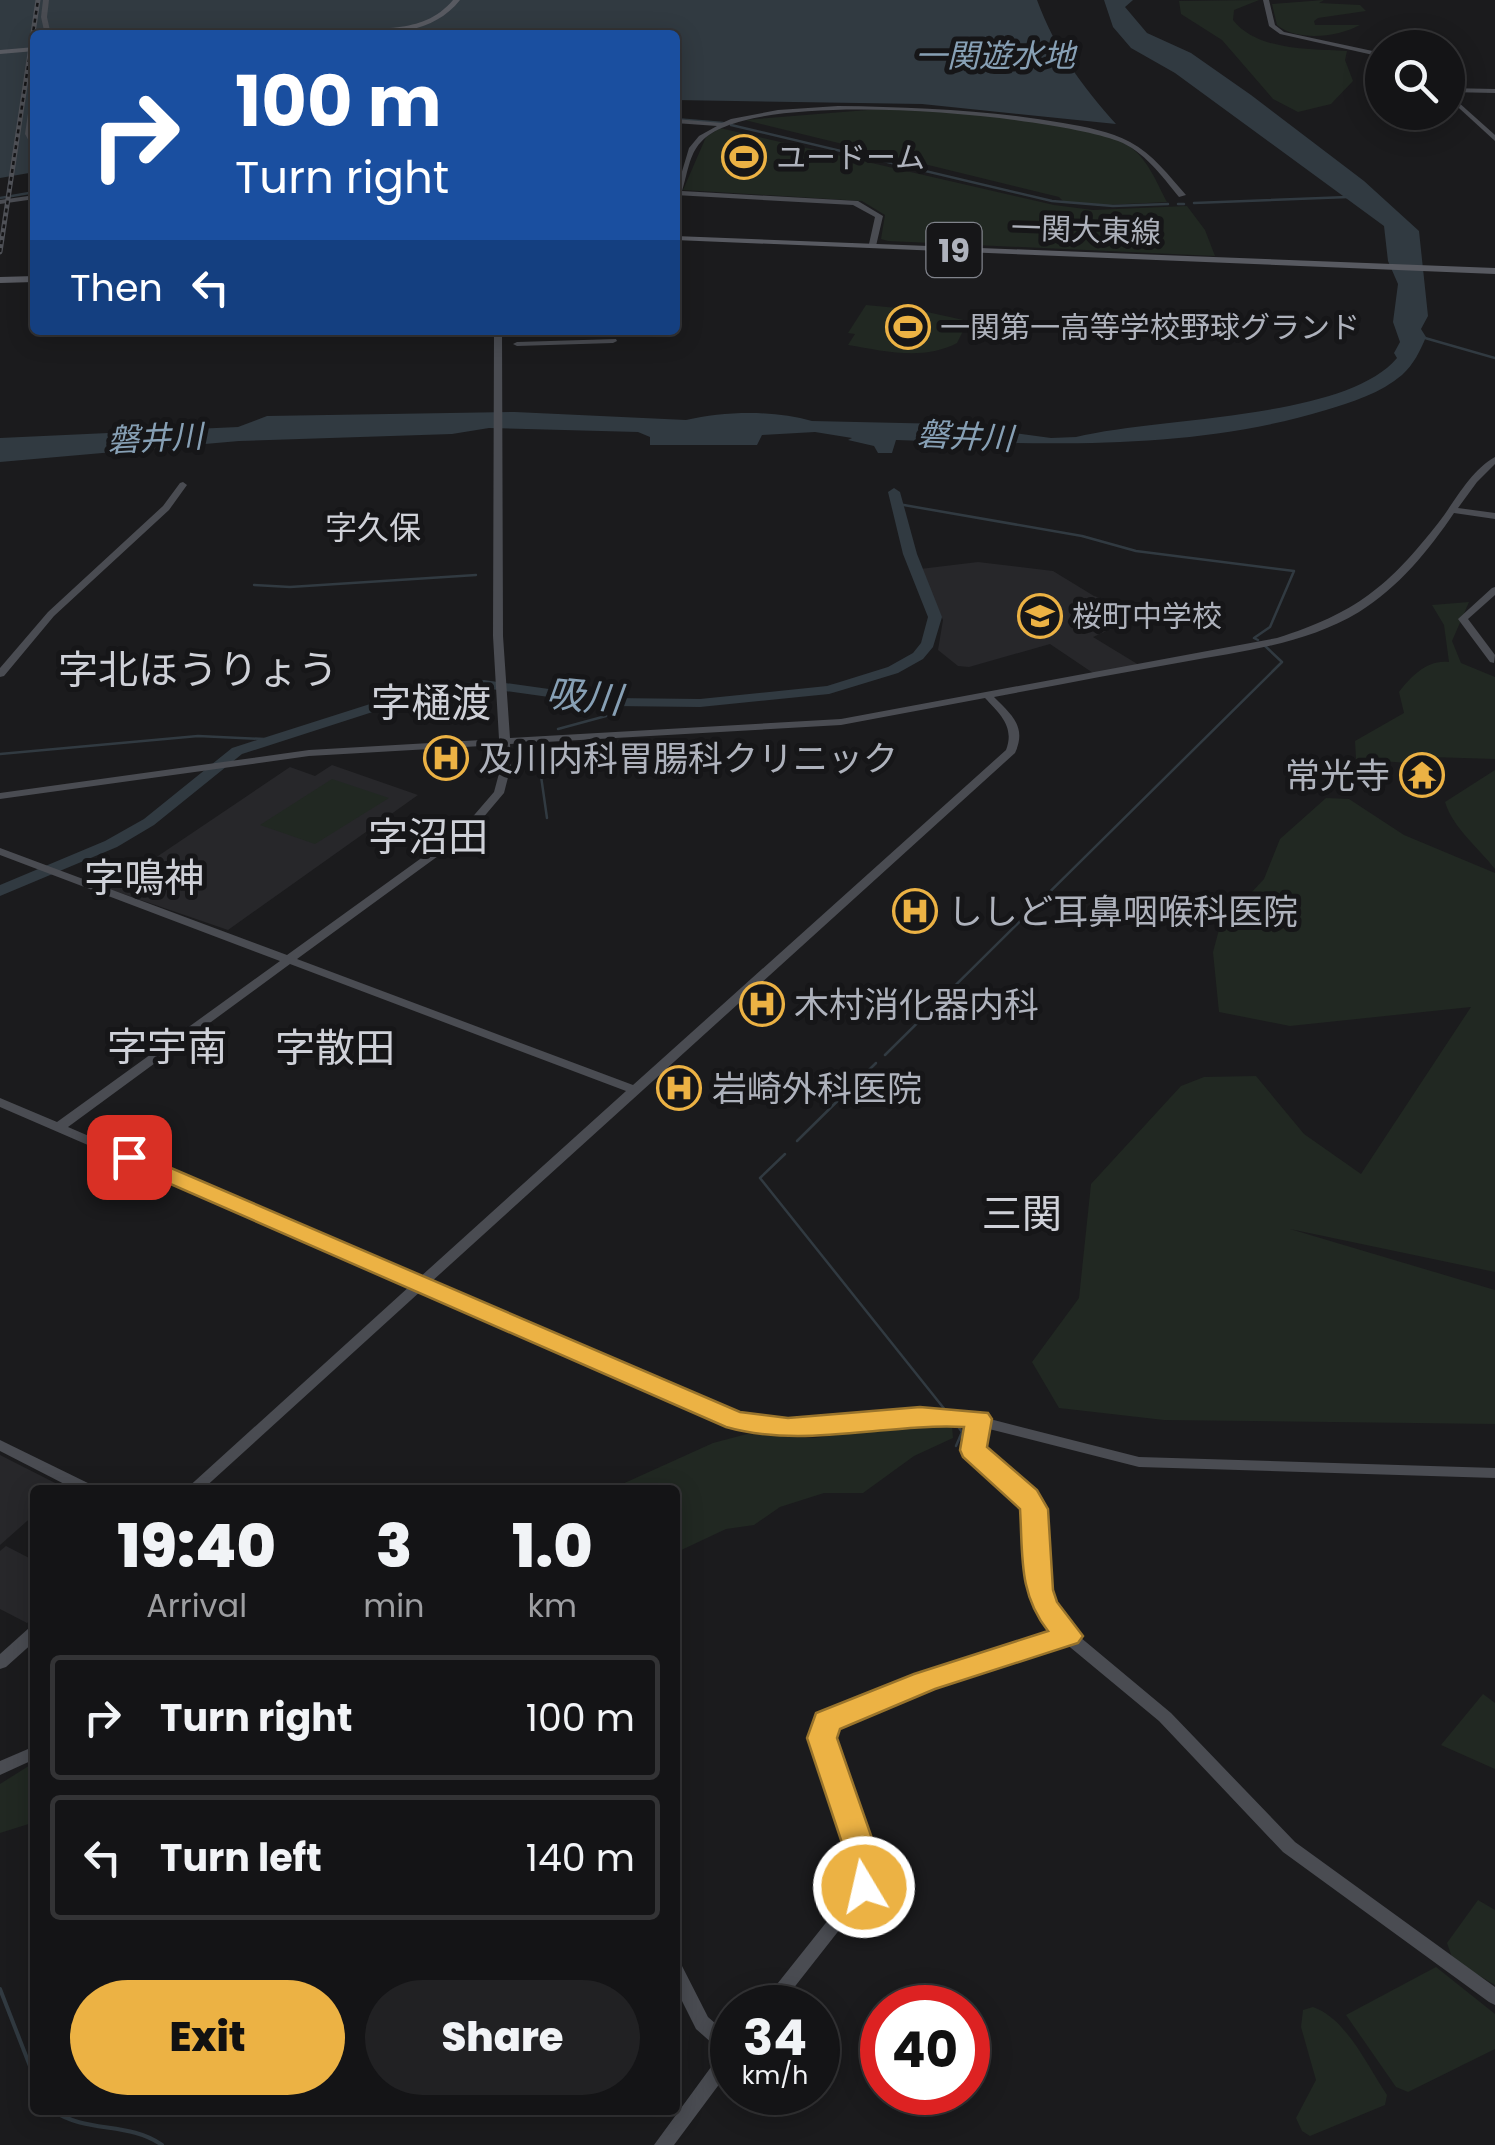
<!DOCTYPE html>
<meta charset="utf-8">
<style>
body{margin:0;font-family:Poppins,"Noto Sans JP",sans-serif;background:#212123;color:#f1f3f6;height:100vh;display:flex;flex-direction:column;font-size:38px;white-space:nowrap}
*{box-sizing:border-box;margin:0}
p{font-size:32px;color:#9d9ea1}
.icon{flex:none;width:55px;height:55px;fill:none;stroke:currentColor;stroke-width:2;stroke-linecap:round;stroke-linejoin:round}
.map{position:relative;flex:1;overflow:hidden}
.drawer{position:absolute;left:30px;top:1485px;width:650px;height:630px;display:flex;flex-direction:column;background:#141416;border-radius:10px;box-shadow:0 5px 25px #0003,0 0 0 2px #333335}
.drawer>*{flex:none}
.hud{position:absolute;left:30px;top:30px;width:650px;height:305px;border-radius:10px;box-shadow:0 5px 25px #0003,0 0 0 2px #333335;background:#1a4fa0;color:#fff;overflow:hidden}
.tools{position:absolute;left:1365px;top:30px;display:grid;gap:20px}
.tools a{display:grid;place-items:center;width:100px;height:100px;border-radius:50%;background:#141416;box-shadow:0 5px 25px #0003,0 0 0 2px #333335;font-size:50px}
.speed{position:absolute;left:710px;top:1985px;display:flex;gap:20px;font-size:50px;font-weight:700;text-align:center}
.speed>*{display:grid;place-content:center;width:130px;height:130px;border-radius:50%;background:#141416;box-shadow:0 5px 25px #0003,0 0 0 2px #333335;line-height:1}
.speed small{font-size:25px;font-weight:400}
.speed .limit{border:15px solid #d22;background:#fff;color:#111}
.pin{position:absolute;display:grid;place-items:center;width:85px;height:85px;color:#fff;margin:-42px;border-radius:20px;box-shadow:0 5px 15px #0006}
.me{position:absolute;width:110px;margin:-55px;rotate:351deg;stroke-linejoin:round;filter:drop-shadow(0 0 8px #0008)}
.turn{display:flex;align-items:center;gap:35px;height:210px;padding:0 40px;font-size:45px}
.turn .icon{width:130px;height:130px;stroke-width:2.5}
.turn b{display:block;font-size:70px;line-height:85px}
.then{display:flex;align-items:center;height:95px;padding:0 40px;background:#0003;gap:20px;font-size:38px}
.eta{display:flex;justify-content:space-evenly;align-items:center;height:170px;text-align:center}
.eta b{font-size:60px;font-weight:800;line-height:70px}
.action{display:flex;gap:20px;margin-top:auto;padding:20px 40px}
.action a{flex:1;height:115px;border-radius:60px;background:#ecb244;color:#111;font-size:40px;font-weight:800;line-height:115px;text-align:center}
.action a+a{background:#212123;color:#f1f3f6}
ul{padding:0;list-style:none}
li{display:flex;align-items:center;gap:30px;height:125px;margin:0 20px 15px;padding:0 20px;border:5px solid #333335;border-radius:10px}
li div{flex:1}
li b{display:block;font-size:38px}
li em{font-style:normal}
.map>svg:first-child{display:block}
.built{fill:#27272a}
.green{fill:#212822}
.water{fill:#313a41}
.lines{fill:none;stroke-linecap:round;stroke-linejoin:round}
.stream-far1{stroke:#313a41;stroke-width:2.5}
.stream{stroke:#313a41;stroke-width:4}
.river{fill:#313a41;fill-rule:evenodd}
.secondary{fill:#4a4c52;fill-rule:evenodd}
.primary{fill:#585a61;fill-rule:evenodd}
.rail-casing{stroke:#4f5157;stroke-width:5}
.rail{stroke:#161618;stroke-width:2.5;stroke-dasharray:4;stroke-linecap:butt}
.route{fill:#ecb244;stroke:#99742c;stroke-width:2.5}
.labels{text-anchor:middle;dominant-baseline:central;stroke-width:10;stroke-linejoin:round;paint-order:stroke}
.far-poi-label{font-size:30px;fill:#aeb2bc;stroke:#161618;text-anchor:start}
.far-street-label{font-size:30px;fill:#aeb2bc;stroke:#161618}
.far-water-label{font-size:32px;font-style:italic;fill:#87a0b5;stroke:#161618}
.shield{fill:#161618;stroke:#80838b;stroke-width:2.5}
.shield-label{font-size:32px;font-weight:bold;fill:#aeb2bc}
.far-quarter-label{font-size:32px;fill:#cfd1d8;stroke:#161618}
.poi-label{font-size:35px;fill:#aeb2bc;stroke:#161618;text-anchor:start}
.water-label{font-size:38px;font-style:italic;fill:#87a0b5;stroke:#161618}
.quarter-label{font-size:40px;fill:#cfd1d8;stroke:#161618}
</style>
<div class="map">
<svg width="1495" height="2145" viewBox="0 0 1495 2145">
<rect width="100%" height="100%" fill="#1b1b1d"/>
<!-- built -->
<g class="built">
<polygon points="978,562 1053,571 1094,596 1147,613 1093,637 1139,665 1093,673 1050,644 969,667 958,666 938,650 943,620 920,569"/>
<polygon points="332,765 418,795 228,930 109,889 290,767 315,776"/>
<polygon points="0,1455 65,1488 35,1490 35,1514 0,1545"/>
<polygon points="6,1546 35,1561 35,1616 27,1623 0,1609 0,1551"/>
</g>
<!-- green -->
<g class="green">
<path d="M1259 0 1234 10 1233 20C1257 51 1311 49 1347 51L1345 60 1353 81 1331 104 1298 112 1273 99 1222 40 1181 14 1179 1Z"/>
<path d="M1324 0 1319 3 1360 5 1366 11 1318 18 1314 21 1315 25H1360C1338 37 1298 42 1277 25L1272 4Z"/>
<path d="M880 109C939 111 1080 116 1127 145 1148 158 1156 182 1167 202L1106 205 1064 202 1059 197 745 120Z"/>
<polygon points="720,128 1054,205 1093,210 1187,206 1205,230 1215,256 888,241 881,239 885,215 862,201 683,190 706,137"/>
<path d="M866 305 918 310 968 321 957 343C923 361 884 351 848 345L855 334 848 333Z"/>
<path d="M1469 602 1452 641 1461 663 1495 677V759L1431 757 1446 766 1356 759 1355 741 1404 713 1399 692C1411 676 1428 659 1449 662L1444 625 1432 605Z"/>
<path d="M1495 770V869C1478 847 1453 828 1445 802Z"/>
<polygon points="332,779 389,798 315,844 260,825"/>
<polygon points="1326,798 1349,799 1404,835 1495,873 1495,1272 1290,1229 1495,1290 1495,1424 1164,1420 1059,1408 1032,1362 1079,1298 1091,1184 1181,1086 1204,1077 1256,1076 1304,1134 1361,1174 1471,1007 1290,1026 1219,1012 1213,952 1220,926 1264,879 1280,839"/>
<polygon points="952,1426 953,1438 914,1456 863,1493 824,1493 780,1507 754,1525 726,1529 675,1553 675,1490 609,1490 713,1443 747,1434 814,1438 901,1427"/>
<polygon points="1483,1694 1495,1703 1495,1769 1441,1745"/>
<polygon points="35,1762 35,1822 0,1833 0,1784"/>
<polygon points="1478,1900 1495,1910 1495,1985 1453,1960 1447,1943"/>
<polygon points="1436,1967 1495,2014 1495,2049 1408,2092 1396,2087 1346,2015"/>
<path d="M1313 2007C1346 2018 1368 2067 1387 2095L1385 2105 1310 2136 1302 2131 1296 2118 1316 2080 1301 2027 1303 2010Z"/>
</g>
<!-- water -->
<g class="water">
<path d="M0 0H1037C1055 49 1081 85 1116 124L922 104 675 100V35H35V172L0 178Z"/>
<path d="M1104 0H1133L1125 7 1147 33 1191 53 1251 95 1364 181 1419 231 1428 316 1421 329 1426 337C1420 351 1414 364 1402 375 1381 393 1352 402 1326 410 1189 452 1038 444 896 440L892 453H878L874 446 848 440 852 438 815 432 762 435 757 445H650V437L638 432 489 428 452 434 239 441 0 462V438L238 427 267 416 515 412 686 420C725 411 774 410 812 421L947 424 1051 438 1076 437C1156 417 1345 420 1397 358L1394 353 1400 342 1393 322 1398 284 1388 261 1384 226 1175 73 1131 48 1113 27Z"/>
</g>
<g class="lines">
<!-- stream-far1 -->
<g class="stream-far1">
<polyline points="675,119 723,123"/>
<polyline points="731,125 1052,201 1113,206 1168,204"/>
<polyline points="0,198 35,192"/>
<polyline points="1194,203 1348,197"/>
<polyline points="1178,204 1184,204"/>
<polyline points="1425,338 1495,358"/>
<polyline points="898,504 1082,536 1136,551 1294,571 1270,627 1254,638 1258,640"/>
<polyline points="254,585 290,587 476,575"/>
<polyline points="558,729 606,716 627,703"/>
<polyline points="537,748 547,818"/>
<polyline points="0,754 198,736 264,739"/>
<polyline points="885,1055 1282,662 1264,645"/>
<polyline points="797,1141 876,1063"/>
<polyline points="785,1154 760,1178 946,1411"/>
<polyline points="956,1446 962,1432 957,1425"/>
</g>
<!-- stream -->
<g class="stream">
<polyline points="0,1989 35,2079"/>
<path d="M52 2110C87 2134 128 2121 162 2145"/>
</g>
<!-- river -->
<polygon class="river" points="894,488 900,492 917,554 942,617 933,647 923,659 898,673 829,694 700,707 613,706 484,688 416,698 242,754 154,825 117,847 0,896 0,885 105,841 144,819 232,748 414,690 484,680 613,698 700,699 827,686 888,667 913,653 921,643 928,617 903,554 888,492"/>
<!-- secondary -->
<g class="secondary">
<polygon points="43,0 49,0 47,17 51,35 45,35 41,17"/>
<polygon points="1263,0 1269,0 1275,25 1284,32 1382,53 1382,57 1280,34 1269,26"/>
<polygon points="35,84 35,109 31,134 35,141 35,149 33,148 25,134 32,86"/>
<polygon points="1448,88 1495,89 1495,93 1448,92"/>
<polygon points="1448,93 1495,135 1495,141 1448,98"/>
<path d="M838 106C914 107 988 110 1063 123 1085 127 1110 131 1130 142 1153 154 1169 176 1186 195L1179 197C1162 176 1144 151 1118 141 1049 115 751 85 701 142 689 154 687 176 682 191L858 201 883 216 876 246 869 244 875 217 853 205 675 195 689 148 699 136 717 126 675 123V119L722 123 731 119 778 110Z"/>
<polygon points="35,195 35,199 0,204 0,200"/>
<polygon points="120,330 128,330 128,332 121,334"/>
<path d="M494 330H502L503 636 510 738 841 719 1277 638C1356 613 1388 587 1439 522 1456 500 1470 471 1495 457V464L1477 482 1458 508 1495 513V519L1454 513C1429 550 1398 588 1359 612 1306 644 1243 651 1183 662 1120 673 1057 685 994 697 1012 715 1027 727 1015 753L430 1283 739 1416 788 1423 953 1410 974 1415 979 1414 986 1418 1139 1457 1495 1468V1478L1139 1467 985 1428 981 1448 1032 1493 1042 1509 1047 1590 1051 1604 1074 1632 1171 1713 1295 1842 1495 1987V2005L1489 2002 1283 1852 1159 1721 1065 1643 930 1686 834 1725 830 1738 875 1867 873 1887 778 2008H758L856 1885 857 1867 814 1738 821 1717 918 1678 1057 1633 1038 1610 1031 1590 1026 1509 1022 1501 968 1454 966 1450 971 1424 953 1420 788 1433 736 1426 422 1290 202 1490H185L411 1285 0 1107V1098L57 1122 280 961 0 855V848L287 955 463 828 494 792 501 766 499 745 309 756 0 799V793L309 750 499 739 493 636ZM985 698C1000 714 1015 727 1006 750L633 1085 297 959 471 832 504 793 511 766 510 744 841 725ZM290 964 626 1091 419 1278 68 1127Z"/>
<polygon points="616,339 617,341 613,343 517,346 513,344 517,342"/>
<polygon points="183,482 187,485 169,510 54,616 4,676 0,677 0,668 48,612 163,506 180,483"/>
<polygon points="1495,587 1495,595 1468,619 1495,655 1494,663 1490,662 1458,619 1492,588"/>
<polygon points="0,1440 94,1486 97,1490 76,1490 0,1451"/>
<polygon points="35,1626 35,1641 6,1667 0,1669 0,1654 29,1628"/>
<polygon points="35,1746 35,1759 0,1775 0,1761"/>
<polygon points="675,1961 681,1964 708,2017 732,2038 732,2067 674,2145 654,2145 722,2052 696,2029 675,1987"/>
</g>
<!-- primary -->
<g class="primary">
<path d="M453 0H460C431 37 379 35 336 35 376 23 421 38 453 0Z"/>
<polygon points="35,47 35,51 0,54 0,50"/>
<polygon points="675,236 1495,268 1495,274 675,240"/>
<polygon points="35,276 35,282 0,283 0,277"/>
</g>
<!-- rail casing -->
<g class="rail-casing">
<polyline id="rail" points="0,252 38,0"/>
</g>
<!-- rail -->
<use href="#rail" class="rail"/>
</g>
<!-- route -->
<path class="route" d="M129 1150 740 1412 788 1418 920 1407 988 1413 992 1419 987 1447 1037 1490 1048 1509 1053 1590 1057 1602 1083 1636 1078 1643 935 1689 840 1729 837 1738 882 1867 875 1896 864 1900 853 1896 848 1887 850 1867 807 1738 816 1713 914 1674 1048 1631C1018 1593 1023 1555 1020 1509L963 1457 960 1450 964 1427C886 1423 803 1449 726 1427L120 1162 117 1157 120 1152Z"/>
<!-- icons -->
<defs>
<g id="stadium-ring" transform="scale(2.25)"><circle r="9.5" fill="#161618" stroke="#ecb244" stroke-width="1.5"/><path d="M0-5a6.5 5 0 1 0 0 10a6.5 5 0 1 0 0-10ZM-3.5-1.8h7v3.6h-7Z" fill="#ecb244"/></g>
<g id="school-ring" transform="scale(2.25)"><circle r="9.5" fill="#161618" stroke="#ecb244" stroke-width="1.5"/><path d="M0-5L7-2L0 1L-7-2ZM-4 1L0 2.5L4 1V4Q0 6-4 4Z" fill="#ecb244"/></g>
<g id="hospital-ring" transform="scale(2.25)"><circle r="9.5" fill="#161618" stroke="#ecb244" stroke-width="1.5"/><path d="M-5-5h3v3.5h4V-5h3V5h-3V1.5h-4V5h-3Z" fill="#ecb244"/></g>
<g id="temple-ring" transform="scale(2.25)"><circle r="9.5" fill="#161618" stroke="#ecb244" stroke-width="1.5"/><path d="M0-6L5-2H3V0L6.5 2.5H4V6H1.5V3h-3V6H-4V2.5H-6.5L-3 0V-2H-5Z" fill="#ecb244"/></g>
</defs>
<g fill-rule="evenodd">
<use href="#stadium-ring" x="744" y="157"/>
<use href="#stadium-ring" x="908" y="327"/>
<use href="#school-ring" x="1040" y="616"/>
<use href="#hospital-ring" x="446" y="758"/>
<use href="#temple-ring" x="1422" y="775"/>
<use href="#hospital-ring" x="915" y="911"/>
<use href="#hospital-ring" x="762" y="1004"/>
<use href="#hospital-ring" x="679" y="1088"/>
</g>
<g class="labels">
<!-- far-poi labels -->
<g class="far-poi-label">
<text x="776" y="157">ユードーム</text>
<text x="940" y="327">一関第一高等学校野球グランド</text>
<text x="1072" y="616">桜町中学校</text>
</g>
<!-- far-street labels -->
<g class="far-street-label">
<text transform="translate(1086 230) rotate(2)">一関大東線</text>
</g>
<!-- far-water labels -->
<g class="far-water-label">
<text x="995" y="55">一関遊水地</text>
<text transform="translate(965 436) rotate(3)">磐井川</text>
<text transform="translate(155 438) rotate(-3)">磐井川</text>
</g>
<!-- shield labels -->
<rect class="shield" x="926.5" y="223" width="55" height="54" rx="8"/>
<g class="shield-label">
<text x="954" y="250">19</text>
</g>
<!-- far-quarter labels -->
<g class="far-quarter-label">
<text x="373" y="527">字久保</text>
</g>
<!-- poi labels -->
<g class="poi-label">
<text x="478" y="758">及川内科胃腸科クリニック</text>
<text x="1390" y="775" text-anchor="end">常光寺</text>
<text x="948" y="911">ししど耳鼻咽喉科医院</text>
<text x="794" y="1004">木村消化器内科</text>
<text x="712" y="1088">岩崎外科医院</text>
</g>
<!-- water labels -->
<g class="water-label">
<text transform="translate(584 696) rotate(6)">吸川</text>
</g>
<!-- quarter labels -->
<g class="quarter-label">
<text x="198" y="670">字北ほうりょう</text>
<text x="431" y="703">字樋渡</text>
<text x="428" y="837">字沼田</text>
<text x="144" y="878">字鳴神</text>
<text x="167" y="1047">字宇南</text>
<text x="335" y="1048">字散田</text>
<text x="1022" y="1214">三関</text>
</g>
</g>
</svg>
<div class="tools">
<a><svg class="icon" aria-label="search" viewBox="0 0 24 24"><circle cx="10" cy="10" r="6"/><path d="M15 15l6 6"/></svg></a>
</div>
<div class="speed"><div>34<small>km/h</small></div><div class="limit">40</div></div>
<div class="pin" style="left:129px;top:1157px;background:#d93025"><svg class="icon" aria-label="arrive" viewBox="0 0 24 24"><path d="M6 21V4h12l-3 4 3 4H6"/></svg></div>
<svg class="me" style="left:864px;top:1887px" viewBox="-20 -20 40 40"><circle r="17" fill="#ecb244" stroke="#fff" stroke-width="3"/><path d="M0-11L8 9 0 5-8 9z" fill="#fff"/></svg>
<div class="hud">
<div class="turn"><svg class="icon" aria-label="right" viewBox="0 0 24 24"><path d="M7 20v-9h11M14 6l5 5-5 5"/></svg><div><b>100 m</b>Turn right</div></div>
<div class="then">Then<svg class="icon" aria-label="left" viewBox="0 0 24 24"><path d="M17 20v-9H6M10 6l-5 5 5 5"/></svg></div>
</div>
<section class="drawer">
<div class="eta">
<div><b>19:40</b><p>Arrival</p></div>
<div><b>3</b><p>min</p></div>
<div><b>1.0</b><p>km</p></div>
</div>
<ul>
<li><svg class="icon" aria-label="right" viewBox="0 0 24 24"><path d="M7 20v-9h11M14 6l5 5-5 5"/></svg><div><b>Turn right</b></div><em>100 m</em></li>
<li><svg class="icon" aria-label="left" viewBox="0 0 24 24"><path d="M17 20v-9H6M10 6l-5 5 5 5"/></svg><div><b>Turn left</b></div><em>140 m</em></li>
</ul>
<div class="action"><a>Exit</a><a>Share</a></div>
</section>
</div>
